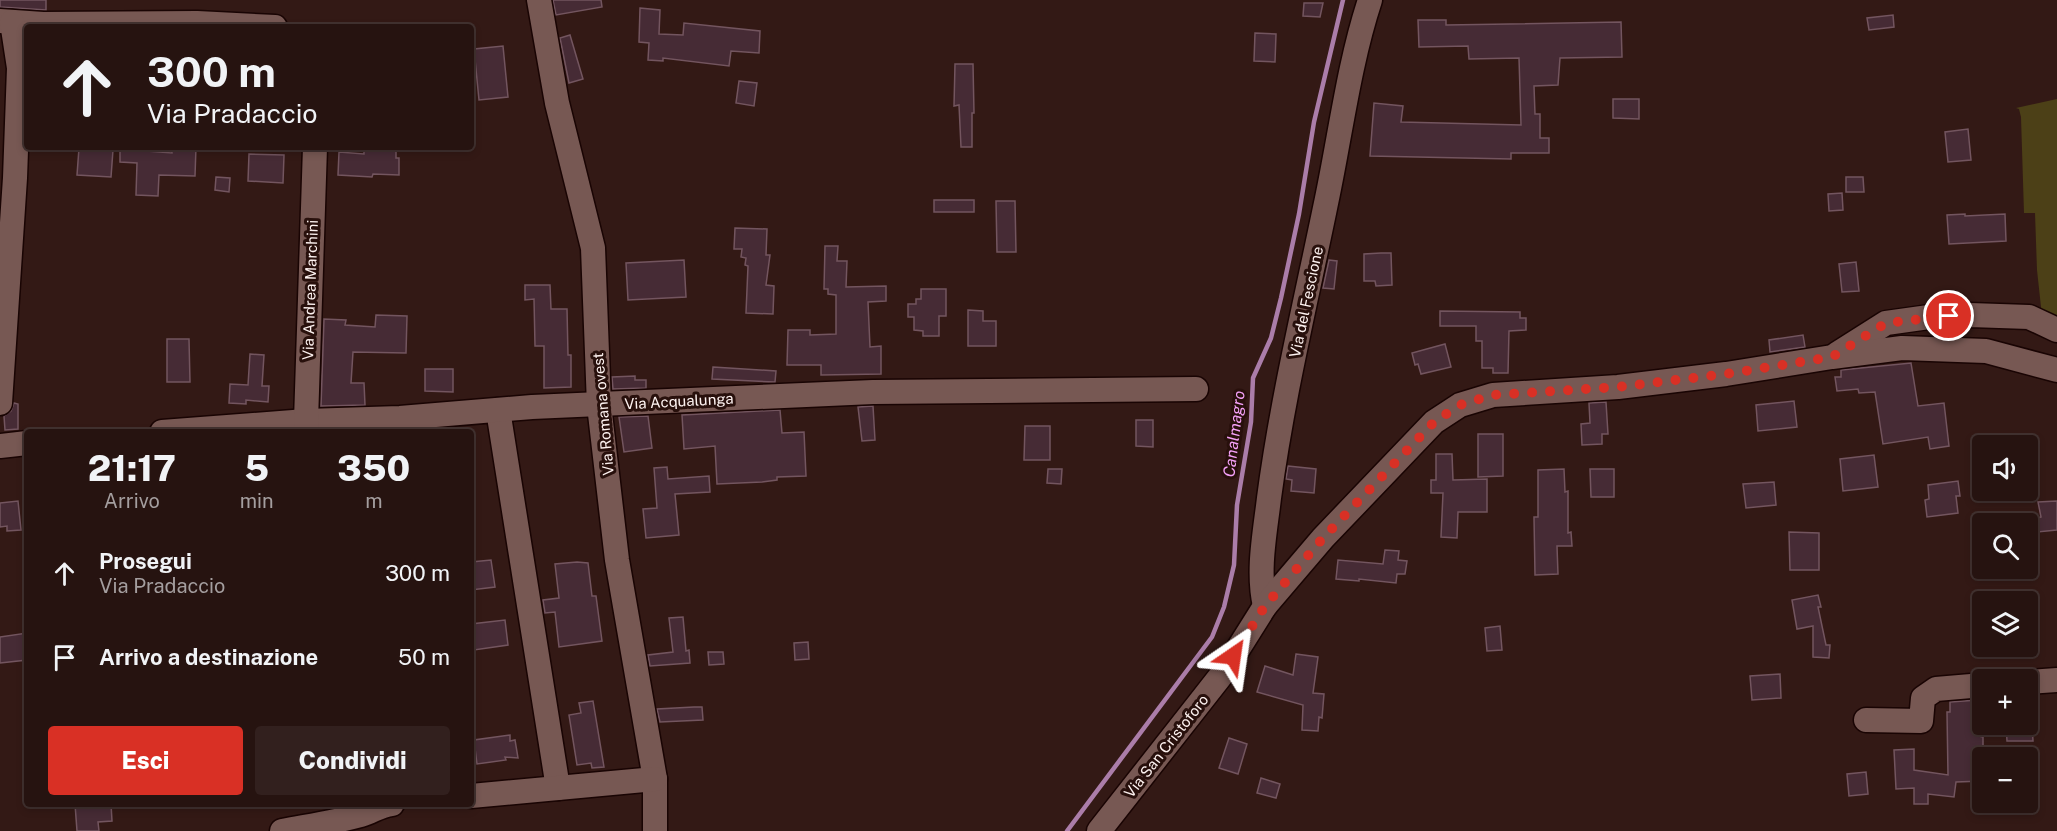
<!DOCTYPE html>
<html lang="it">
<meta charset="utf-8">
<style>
body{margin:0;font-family:"Public Sans",sans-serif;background:#32201e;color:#f1f3f6;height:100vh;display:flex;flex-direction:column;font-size:22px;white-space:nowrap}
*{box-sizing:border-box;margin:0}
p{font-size:20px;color:#a49e9f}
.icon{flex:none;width:33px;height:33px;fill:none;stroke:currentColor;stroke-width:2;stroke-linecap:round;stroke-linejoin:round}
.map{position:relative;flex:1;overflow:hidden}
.drawer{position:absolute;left:24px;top:429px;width:450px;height:378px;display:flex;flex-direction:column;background:#261310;border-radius:6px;box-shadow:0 3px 9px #0003,0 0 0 2px #423230}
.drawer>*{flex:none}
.top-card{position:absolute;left:24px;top:24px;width:450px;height:126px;border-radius:6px;box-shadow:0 3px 9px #0003,0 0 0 2px #423230;background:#261310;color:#f1f3f6;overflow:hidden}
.controls{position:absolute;left:1972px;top:435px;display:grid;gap:12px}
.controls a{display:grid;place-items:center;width:66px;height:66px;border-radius:6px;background:#261310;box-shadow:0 3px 9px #0003,0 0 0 2px #423230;font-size:30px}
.pin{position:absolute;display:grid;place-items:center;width:51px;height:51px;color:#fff;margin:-26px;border:3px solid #fff;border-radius:50%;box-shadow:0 2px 6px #0007}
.me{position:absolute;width:66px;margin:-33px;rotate:32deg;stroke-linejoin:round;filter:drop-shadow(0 0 4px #0008)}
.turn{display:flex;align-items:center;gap:21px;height:126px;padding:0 24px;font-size:27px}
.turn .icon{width:78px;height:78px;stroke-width:2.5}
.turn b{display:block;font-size:42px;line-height:51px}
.eta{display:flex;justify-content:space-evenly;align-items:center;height:102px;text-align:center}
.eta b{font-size:36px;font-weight:800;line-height:42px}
.button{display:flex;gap:12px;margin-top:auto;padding:12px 24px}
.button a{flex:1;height:69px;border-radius:6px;background:#d93025;color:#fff;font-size:24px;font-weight:800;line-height:69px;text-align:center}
.button a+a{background:#32201e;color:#f1f3f6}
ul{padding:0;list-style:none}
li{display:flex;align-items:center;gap:18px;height:84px;padding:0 24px}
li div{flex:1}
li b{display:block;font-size:22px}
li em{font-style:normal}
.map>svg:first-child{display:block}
.green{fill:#4c4017}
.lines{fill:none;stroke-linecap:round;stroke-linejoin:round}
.stream{stroke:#ab7da9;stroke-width:4.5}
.building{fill:#462b35;stroke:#73555f;stroke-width:1.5}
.minor-casing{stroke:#190403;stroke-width:27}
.minor{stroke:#775853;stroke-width:24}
.route{stroke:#d93025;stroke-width:10;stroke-dasharray:0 18}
.labels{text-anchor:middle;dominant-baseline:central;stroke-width:6;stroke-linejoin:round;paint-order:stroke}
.street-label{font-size:15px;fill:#fdf2f0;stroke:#28100c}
.water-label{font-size:16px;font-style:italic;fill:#f5a1f8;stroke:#28100c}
</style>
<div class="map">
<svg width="2057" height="831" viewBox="0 0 2057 831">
<rect width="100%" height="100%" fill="#331915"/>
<!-- green -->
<polygon class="green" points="2057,99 2057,322 2042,316 2037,270 2035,213 2024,213 2021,117 2019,109 2016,108"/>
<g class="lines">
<!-- stream -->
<polyline class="stream" points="1067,831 1212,637 1224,607 1234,565 1237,505 1251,422 1253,378 1271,338 1281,298 1299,214 1314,122 1343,0"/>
</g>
<!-- building -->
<g class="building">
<polygon points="0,0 46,0 46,10 0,7"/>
<polygon points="553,0 601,0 602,7 556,15"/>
<polygon points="1304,3 1323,3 1320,17 1303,16"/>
<polygon points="640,8 660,10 659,34 683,35 684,23 760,31 759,53 731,51 729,66 663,58 663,61 648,60 649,43 639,42"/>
<polygon points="1893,15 1894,27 1869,30 1867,18"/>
<polygon points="1418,20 1446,20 1446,25 1621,22 1622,57 1560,58 1558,85 1534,86 1535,114 1540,114 1540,138 1549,138 1549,153 1511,153 1511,159 1370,156 1374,103 1403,106 1401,122 1521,125 1519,58 1469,59 1468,46 1419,47"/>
<polygon points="1255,33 1276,34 1275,62 1254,61"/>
<polygon points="570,35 583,79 569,83 560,38"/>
<polygon points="503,46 508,97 479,100 474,49"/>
<polygon points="955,64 973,64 974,113 972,113 972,147 961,147 959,105 954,106"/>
<polygon points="739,81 757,83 754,106 736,103"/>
<polygon points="1613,99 1639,99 1639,119 1613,118"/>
<polygon points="1968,129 1971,160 1948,162 1945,132"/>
<polygon points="172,147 196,147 195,176 159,175 158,196 136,195 137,163 120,162 120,149 172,153"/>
<polygon points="79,148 113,150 111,177 77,175"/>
<polygon points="364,149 396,151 396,158 399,158 399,175 373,174 372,177 338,175 339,152 364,154"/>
<polygon points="249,154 284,155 283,183 248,181"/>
<polygon points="216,177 230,178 229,192 215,190"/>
<polygon points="1846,177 1863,177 1864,192 1846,192"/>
<polygon points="1842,193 1843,210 1829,211 1828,194"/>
<rect x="934" y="200" width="40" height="12"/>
<polygon points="996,201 1015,201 1016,252 997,252"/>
<polygon points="1965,214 1965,216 2005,214 2006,241 1949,244 1947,215"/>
<polygon points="735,228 767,229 766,255 770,255 766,285 774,286 773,314 746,313 748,266 745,265 746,258 741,257 742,249 734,249"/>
<polygon points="825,246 838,246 837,261 847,261 846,287 886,286 886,301 868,302 870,347 881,346 881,374 821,375 821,365 787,365 788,330 810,330 810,335 836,334 836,295 828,294 828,289 824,289"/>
<polygon points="1381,253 1391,253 1392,285 1376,286 1375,281 1364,281 1364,254"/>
<polygon points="684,260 686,297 628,300 626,263"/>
<polygon points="1329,260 1337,261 1334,289 1323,288"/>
<polygon points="1856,262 1859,291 1842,292 1839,264"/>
<polygon points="525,285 550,285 551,309 567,309 568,355 571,355 571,387 544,388 544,346 535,346 534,299 525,300"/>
<polygon points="921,289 946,289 946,316 939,316 939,336 923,336 923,331 914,330 914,317 908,317 908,304 916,304 916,299 921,299"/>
<polygon points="968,310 983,311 983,321 996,321 996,346 968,346"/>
<polygon points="1440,311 1520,312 1520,318 1526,318 1526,330 1509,331 1508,373 1493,373 1493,368 1482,368 1482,341 1476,341 1476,326 1440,326"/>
<polygon points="376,315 407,316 406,353 353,352 351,383 364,383 365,405 321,406 324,319 346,320 345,325 375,327"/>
<polygon points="1803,335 1805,347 1770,352 1769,340"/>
<polygon points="167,339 189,339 190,382 167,382"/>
<polygon points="1445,344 1451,367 1421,374 1418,364 1415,365 1412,353"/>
<polygon points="250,354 264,355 262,386 269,386 268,402 246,400 246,404 229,403 230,384 248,385"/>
<polygon points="1911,363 1918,406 1944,403 1949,446 1930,449 1928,437 1883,444 1875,392 1859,393 1858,389 1837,391 1835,377 1841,377 1841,370"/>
<polygon points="713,367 776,371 775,382 712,379"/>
<polygon points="425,369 453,369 453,392 425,391"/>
<polygon points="635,376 635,380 646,380 646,388 613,389 612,377"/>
<polygon points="1794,401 1797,427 1758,431 1756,405"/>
<polygon points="1606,402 1608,434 1602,434 1602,444 1582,445 1581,424 1590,423 1589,403"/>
<polygon points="14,403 18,404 18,429 5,430 4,416 11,411"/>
<polygon points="873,406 875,440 862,441 858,407"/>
<polygon points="780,410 782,433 804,432 806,476 777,477 777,480 762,482 717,484 715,446 684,449 682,415"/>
<polygon points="648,416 652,448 624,452 619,417"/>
<polygon points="1136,420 1153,420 1153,447 1136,446"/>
<polygon points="1025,426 1050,426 1050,460 1024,460"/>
<polygon points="1478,434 1503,434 1503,476 1478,477"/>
<polygon points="1436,454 1452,454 1453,480 1487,479 1487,512 1458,512 1457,538 1441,537 1443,493 1431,493 1431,480 1436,480"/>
<polygon points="1874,455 1878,487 1843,491 1840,459"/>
<polygon points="1288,466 1316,469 1314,493 1291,491 1292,480 1286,479"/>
<polygon points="667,467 668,479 709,476 710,492 675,494 679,535 646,538 643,509 657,508 654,468"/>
<polygon points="1048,469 1062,469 1061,484 1047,483"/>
<polygon points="1564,469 1565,492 1568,491 1568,533 1571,532 1572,546 1557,546 1558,574 1535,575 1534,517 1538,517 1538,470"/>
<polygon points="1590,469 1614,469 1614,497 1591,497"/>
<polygon points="1958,481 1960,496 1956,496 1958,513 1927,517 1925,500 1929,499 1928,485"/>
<polygon points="1774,482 1776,505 1746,508 1743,484"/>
<polygon points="18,501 21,530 7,531 7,526 0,527 0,503"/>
<polygon points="2057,501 2057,530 2037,532 2034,519 2041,517 2038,502"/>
<polygon points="1789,532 1819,533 1819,570 1790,570"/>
<polygon points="1385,550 1399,551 1398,560 1407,561 1405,574 1397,574 1396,583 1359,579 1359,581 1336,579 1338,560 1383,564"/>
<polygon points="491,560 495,587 471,590 471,562"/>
<polygon points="577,562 588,563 592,596 596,596 602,641 559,647 555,612 545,613 543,600 559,598 555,564"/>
<polygon points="1818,595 1821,607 1818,607 1826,645 1830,645 1829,658 1813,657 1813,626 1797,629 1792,600"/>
<polygon points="683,617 686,651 689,650 690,663 650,666 648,655 673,652 669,618"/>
<polygon points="505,620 508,645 474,650 471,624"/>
<polygon points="1500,626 1502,650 1487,651 1485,628"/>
<polygon points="27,633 27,660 0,663 0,637"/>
<polygon points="808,642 809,659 795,660 794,643"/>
<polygon points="708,652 723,652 724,664 709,665"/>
<polygon points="1296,654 1318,657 1313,693 1324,694 1322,718 1319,717 1318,731 1302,730 1303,705 1257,692 1265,666 1293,675"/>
<polygon points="1780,674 1781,698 1752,700 1750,676"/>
<polygon points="1978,700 1978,736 1983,737 1983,781 1956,782 1954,797 1928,794 1928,804 1914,804 1914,788 1896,789 1894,750 1914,749 1914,770 1948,775 1947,712 1950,712 1950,702"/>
<polygon points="593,701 604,767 592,768 591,763 577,765 569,715 581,713 579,703"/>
<polygon points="694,707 702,707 703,720 660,722 657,709"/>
<polygon points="2006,724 2032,724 2033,741 2007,741"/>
<polygon points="510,735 510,741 515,740 518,758 505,757 506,760 477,764 474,740"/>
<polygon points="1229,738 1247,744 1238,774 1219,768"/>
<polygon points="1866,772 1868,794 1849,796 1847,774"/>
<polygon points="1261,778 1280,784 1276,798 1257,793"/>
<polygon points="75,804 111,804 112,821 98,822 99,831 77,831"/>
</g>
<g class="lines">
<!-- minor casing -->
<g class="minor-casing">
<g id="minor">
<polyline points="539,0 557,103 593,248 599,405 617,560 655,779 655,831"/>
<polyline points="0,21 43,24 197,23 275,27"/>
<polyline points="1837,354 1886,323 1929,317 1970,315 2029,317 2057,330"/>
<polyline points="0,403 15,178 19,68 12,22"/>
<polyline points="498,410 558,788"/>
<polyline points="162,432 306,421 400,418 532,407 873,392 1196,389"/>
<polyline points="307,432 306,421 315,147"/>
<polyline points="0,446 27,443"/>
<path d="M1265 606C1257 571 1265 533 1269 498 1282 400 1305 305 1325 208 1340 139 1348 67 1370 0"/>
<polyline points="2028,682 2057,680"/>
<polyline points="1866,720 1921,721 1923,698 1936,689 1983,685"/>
<polyline points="471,796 655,779"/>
<path d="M282 831C308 826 335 822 361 815 372 812 380 805 392 804"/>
<polyline points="1099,831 1223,673 1265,606 1323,538 1434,422 1460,405 1493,395 1618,387 1726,374 1832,357 1902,348 1986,351 2057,370"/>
</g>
</g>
<!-- minor -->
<use href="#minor" class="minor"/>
</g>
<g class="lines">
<!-- route -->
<polyline class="route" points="1233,656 1265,606 1323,538 1434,422 1460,405 1493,395 1618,387 1726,374 1832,357 1886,323 1949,316"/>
</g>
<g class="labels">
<!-- street labels -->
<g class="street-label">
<text transform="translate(310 290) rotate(-88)">Via Andrea Marchini</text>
<text transform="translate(1306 302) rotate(-78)">Via del Fescione</text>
<text transform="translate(679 401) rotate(-3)">Via Acqualunga</text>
<text transform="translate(603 414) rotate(-95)">Via Romana ovest</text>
<text transform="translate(1166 746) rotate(-52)">Via San Cristoforo</text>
</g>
<!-- water labels -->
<g class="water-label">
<text transform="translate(1234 434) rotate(-83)">Canalmagro</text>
</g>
</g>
</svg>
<div class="controls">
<a><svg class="icon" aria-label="sound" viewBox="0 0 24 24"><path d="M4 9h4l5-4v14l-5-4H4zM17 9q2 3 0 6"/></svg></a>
<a><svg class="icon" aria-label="search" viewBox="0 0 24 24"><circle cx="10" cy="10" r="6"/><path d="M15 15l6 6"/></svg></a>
<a><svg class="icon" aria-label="layers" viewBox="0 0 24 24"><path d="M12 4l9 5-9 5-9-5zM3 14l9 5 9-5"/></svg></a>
<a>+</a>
<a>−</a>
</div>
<div class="pin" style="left:1949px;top:316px;background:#d93025"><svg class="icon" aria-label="arrive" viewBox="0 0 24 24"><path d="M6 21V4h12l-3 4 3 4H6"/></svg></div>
<svg class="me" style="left:1233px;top:656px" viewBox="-20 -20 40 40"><path d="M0-17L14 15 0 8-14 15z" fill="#d93025" stroke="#fff" stroke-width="4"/></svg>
<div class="top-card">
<div class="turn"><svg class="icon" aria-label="ahead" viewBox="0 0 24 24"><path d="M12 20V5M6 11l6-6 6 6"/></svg><div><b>300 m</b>Via Pradaccio</div></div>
</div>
<section class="drawer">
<div class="eta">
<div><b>21:17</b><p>Arrivo</p></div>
<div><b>5</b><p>min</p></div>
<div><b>350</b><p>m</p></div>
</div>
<ul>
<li><svg class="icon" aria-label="ahead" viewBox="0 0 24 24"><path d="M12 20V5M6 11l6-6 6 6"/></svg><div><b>Prosegui</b><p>Via Pradaccio</p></div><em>300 m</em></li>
<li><svg class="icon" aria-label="arrive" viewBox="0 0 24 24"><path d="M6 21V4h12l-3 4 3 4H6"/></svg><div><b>Arrivo a destinazione</b></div><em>50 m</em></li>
</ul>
<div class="button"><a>Esci</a><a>Condividi</a></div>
</section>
</div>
